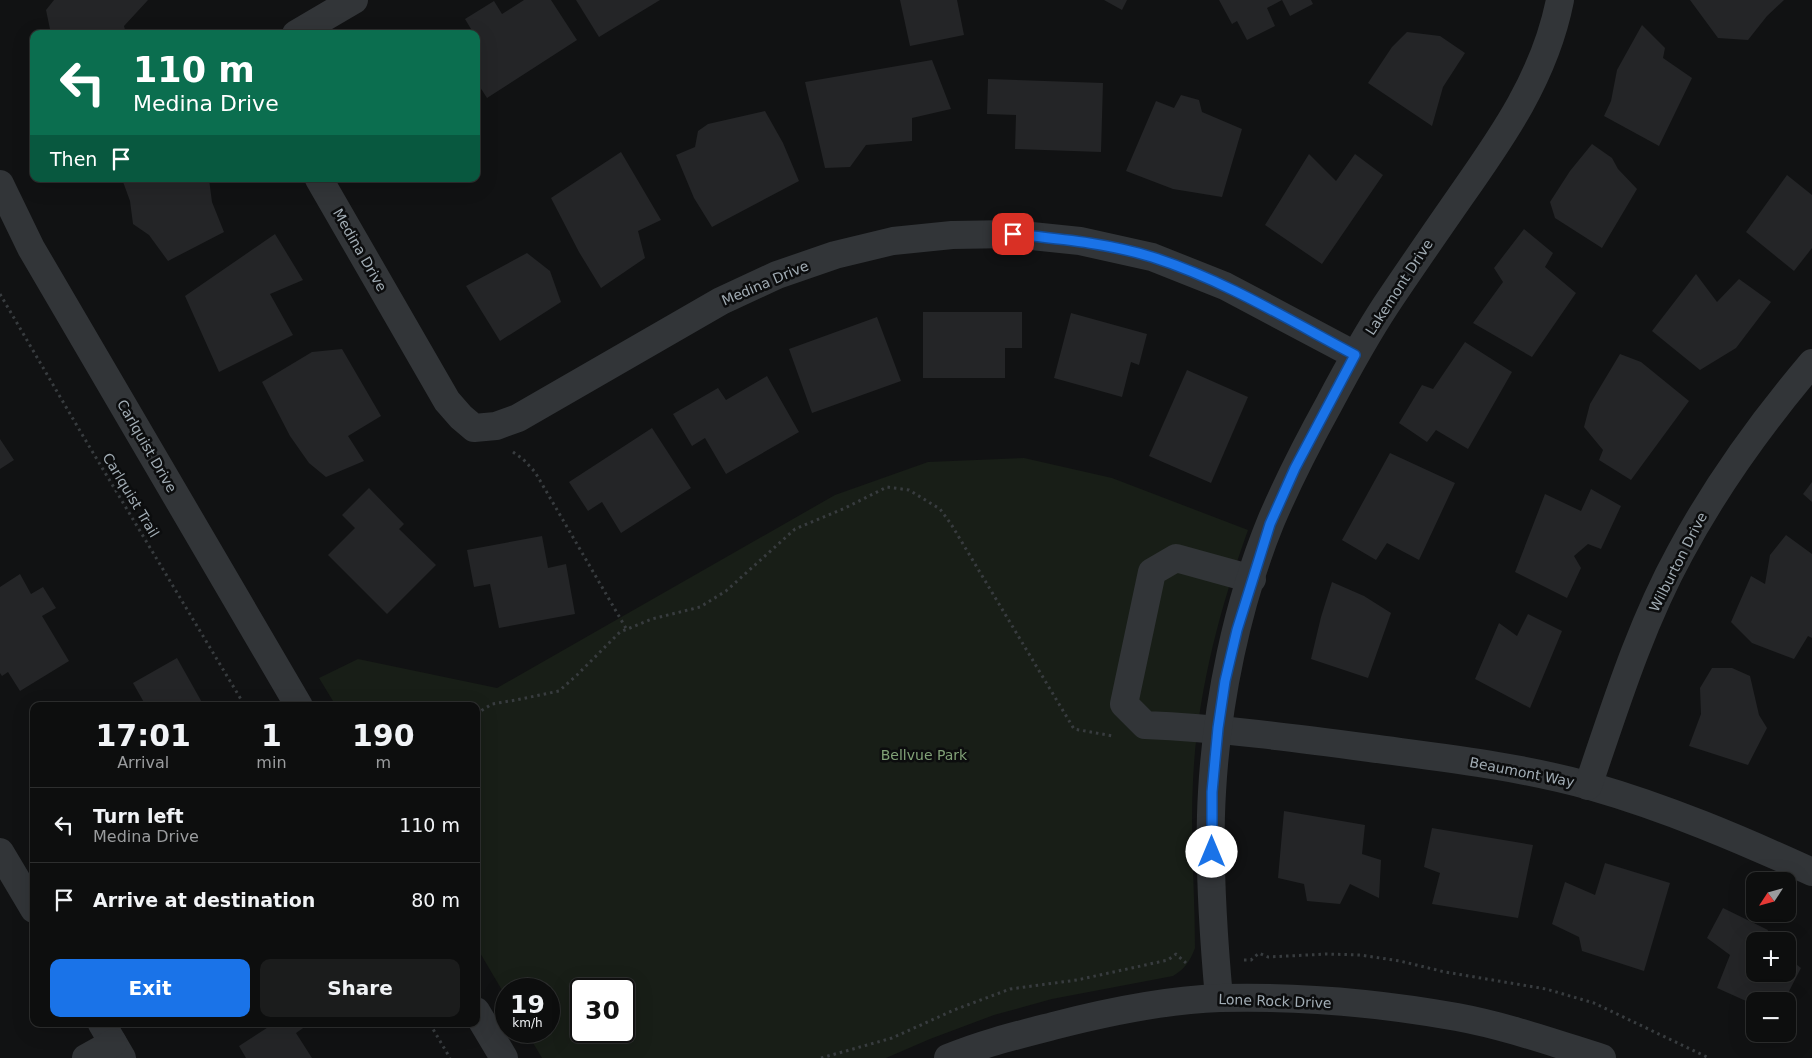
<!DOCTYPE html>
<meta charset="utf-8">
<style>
body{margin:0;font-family:"DejaVu Sans",sans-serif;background:#1b1c1c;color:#f1f3f6;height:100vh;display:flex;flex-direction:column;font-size:19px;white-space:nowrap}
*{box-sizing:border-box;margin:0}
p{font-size:16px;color:#9a9c9e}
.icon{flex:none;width:28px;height:28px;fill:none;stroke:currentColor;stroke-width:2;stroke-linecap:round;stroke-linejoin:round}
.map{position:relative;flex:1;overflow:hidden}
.side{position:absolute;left:30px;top:702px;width:450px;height:325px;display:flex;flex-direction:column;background:#0d0e0e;border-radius:10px;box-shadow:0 5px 20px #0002,0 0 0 1px #2d2e2e}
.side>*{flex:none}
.hud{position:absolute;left:30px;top:30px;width:450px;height:152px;border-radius:10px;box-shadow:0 5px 20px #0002,0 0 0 1px #2d2e2e;background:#0b6e4f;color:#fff;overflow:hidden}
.needle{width:32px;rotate:234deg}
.controls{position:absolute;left:1746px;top:872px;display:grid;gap:10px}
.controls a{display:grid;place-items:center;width:50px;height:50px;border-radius:10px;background:#0d0e0e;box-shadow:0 5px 20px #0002,0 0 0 1px #2d2e2e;font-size:25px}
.speed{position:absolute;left:495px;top:978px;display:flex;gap:10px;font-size:25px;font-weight:700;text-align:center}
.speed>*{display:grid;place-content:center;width:65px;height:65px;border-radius:50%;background:#0d0e0e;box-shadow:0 5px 20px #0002,0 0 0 1px #2d2e2e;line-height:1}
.speed small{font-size:12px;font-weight:400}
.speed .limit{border:2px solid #111;border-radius:8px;background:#fff;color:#111}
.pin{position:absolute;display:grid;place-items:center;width:42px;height:42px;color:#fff;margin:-21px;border-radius:10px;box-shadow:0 2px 8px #0006}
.me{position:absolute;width:55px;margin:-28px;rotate:0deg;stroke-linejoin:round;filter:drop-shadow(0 0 4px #0008)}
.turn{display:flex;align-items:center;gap:18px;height:105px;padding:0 20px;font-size:22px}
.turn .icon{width:65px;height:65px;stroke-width:2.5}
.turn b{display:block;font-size:35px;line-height:42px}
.then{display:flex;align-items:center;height:48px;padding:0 20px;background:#0003;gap:10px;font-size:19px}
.eta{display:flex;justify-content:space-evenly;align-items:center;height:85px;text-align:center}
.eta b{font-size:30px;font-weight:700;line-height:35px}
.primary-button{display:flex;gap:10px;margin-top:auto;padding:10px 20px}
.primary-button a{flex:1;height:58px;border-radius:10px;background:#1a73e8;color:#fff;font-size:20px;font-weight:700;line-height:58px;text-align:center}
.primary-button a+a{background:#1b1c1c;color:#f1f3f6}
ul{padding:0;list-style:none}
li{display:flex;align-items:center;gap:15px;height:75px;padding:0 20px;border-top:1px solid #2d2e2e}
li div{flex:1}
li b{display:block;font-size:19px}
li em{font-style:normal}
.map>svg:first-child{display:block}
.green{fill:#181e17;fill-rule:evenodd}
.building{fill:#242527}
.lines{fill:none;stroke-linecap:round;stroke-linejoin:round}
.path{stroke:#383c3f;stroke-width:3;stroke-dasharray:2.5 4;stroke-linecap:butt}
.minor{stroke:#323538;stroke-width:28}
.route-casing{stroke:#114b97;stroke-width:12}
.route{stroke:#1a73e8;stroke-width:9}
.labels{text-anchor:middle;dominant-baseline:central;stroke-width:5;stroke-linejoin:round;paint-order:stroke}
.street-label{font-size:14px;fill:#a2adb5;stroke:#0c0d0e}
.park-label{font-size:14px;fill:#81a177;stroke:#0c0d0e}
</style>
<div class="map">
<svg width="1812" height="1058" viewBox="0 0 1812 1058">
<rect width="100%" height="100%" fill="#111213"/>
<!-- green -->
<path class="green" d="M1024 458 1112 478 1248 530C1219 611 1197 694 1193 781 1190 837 1195 892 1195 948 1190 961 1185 969 1173 976L1052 999 994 1015 930 1039 886 1058H542L526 1031H549V989H506V997L476 946V706H336L319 678 358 659 497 688 835 495 928 462ZM581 989H624V1031H581Z"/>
<!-- building -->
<g class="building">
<polygon points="54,0 148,0 124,26 126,34 51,34 46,10"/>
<polygon points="524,0 551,0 577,40 487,98 476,81 476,43 479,41 476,34 474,34 465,19 494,1 502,14"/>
<polygon points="576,0 660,0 599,37"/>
<polygon points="900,0 957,0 964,35 910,46"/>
<polygon points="1104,0 1127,0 1122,10"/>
<polygon points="1219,0 1311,0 1313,4 1290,16 1282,0 1267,8 1275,26 1247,40 1237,21 1232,24"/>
<polygon points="1690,0 1784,0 1767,16 1748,40 1718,38"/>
<polygon points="1642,25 1665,48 1663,58 1692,78 1659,146 1604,116 1611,101 1617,70"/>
<polygon points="1407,32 1440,36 1465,53 1443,87 1432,126 1368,83 1392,47"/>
<polygon points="932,60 951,109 912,118 912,141 866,145 850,167 825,168 805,82"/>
<polygon points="988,79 1103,83 1101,152 1015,149 1016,115 987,114"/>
<polygon points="1181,95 1199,100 1202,112 1242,129 1222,197 1173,189 1126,171 1156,101 1174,108"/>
<polygon points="765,111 783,143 799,181 712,227 694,198 676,155 695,147 698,131 708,124"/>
<polygon points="1592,144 1612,158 1618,169 1637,189 1602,248 1555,218 1550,202 1570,171"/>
<polygon points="621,152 661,220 638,231 645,258 601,288 579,252 551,198"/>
<polygon points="1309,154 1336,181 1355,154 1383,175 1322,264 1265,225"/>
<polygon points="1787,175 1812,195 1812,248 1794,271 1746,232"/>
<polygon points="122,179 209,179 212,202 224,232 168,261 149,235 133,224 130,201"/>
<polygon points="1524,229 1553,253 1545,267 1576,293 1532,357 1473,323 1503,282 1494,268"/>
<polygon points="275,234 303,280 270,294 293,335 219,372 185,296"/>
<polygon points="527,253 550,271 561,302 500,341 466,286"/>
<polygon points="1696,274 1717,302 1739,279 1771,302 1736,348 1700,370 1652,331"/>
<polygon points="923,312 1022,312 1022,348 1005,348 1005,378 923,378"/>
<polygon points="1071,313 1147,334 1139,365 1131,362 1122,397 1054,378"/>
<polygon points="877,317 901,381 812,413 789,349"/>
<polygon points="1465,342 1512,372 1468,449 1436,430 1427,442 1399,423 1422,385 1433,389"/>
<polygon points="342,349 381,416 348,436 364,461 326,477 309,463 290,436 262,382 312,352"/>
<polygon points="1620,354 1641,362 1689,401 1631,480 1599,460 1603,450 1584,427 1590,404"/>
<polygon points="1187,370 1248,397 1211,483 1149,456"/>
<polygon points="767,376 799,432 726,474 705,438 692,446 673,414 718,388 726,400"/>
<polygon points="652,428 691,488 621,533 602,502 588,511 569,482"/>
<polygon points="0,439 14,460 0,469"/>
<polygon points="1390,453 1455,483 1419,560 1387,543 1376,560 1342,540"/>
<polygon points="1812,482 1812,502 1803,494"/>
<polygon points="369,488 404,524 399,529 436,565 387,614 328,555 355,528 342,515"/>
<polygon points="1591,489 1621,506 1601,549 1588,544 1574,556 1581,568 1567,598 1515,572 1545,494 1581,511"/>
<polygon points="1786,535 1812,554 1812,638 1808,636 1794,659 1752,643 1731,622 1751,576 1765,584 1770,555"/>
<polygon points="542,536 548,568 566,564 575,614 499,628 490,584 474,587 467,550"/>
<polygon points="20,574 31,594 43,587 56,608 42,616 69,661 20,691 8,672 2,676 0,673 0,587"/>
<polygon points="1332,582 1364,596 1391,613 1368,678 1311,659 1321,617"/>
<polygon points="1528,614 1562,631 1530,708 1475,679 1499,623 1517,636"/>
<polygon points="177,658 204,706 146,706 133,683"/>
<polygon points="1712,668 1732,668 1750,676 1759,715 1767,728 1748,765 1689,746 1701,714 1700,688"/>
<polygon points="1284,811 1365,825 1362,854 1381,860 1379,898 1350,884 1340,904 1307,901 1304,884 1278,878"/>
<polygon points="1432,828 1533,845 1518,918 1432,904 1440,873 1424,867"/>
<polygon points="1605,863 1670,883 1644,971 1582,951 1579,937 1552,924 1565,882 1595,895"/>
<polygon points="1723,908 1768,930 1766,941 1755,941 1755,974 1788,974 1788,958 1801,968 1784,1001 1755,1001 1755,1005 1717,988 1730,955 1707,938"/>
<polygon points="273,1024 304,1024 306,1026 296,1033 312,1058 246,1058 239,1046"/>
</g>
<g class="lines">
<!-- path -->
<g class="path">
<polyline points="0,294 83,436 245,706"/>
<polyline points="513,452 523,459 535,472 627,630"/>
<polyline points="476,714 492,704 516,700 559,691 577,675 620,632 652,619 700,607 726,591 795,529 845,508 887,487 909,490 940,509 951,524 1074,729 1113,736"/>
<polyline points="1244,960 1251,960 1259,953 1268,957 1327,954 1360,955 1400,961 1445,972 1546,989 1594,1003 1709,1058"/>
<polyline points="430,1024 450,1058"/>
<polyline points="821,1058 892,1038 954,1010 1010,989 1077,980 1168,960 1176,954 1186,963"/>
</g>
<!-- minor -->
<g class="minor">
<polyline points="296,34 354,0"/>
<polyline points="319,179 447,401 461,417 474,428 496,426 518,418 721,301 777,275 835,255 893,241 952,235 1013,234 1080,241 1152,257 1225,286 1355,355"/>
<polyline points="0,184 31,248 299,706"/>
<path d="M1252 579 1176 558 1152 572 1124 704 1145 725C1220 728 1295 738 1370 748 1444 758 1518 766 1590 786 1667 808 1740 839 1812 872"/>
<path d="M1588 786C1615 707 1640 626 1680 553 1717 484 1762 422 1812 363"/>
<polyline points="0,852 34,909"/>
<path d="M1219 998C1213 932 1208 858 1212 792 1217 702 1237 604 1271 521 1288 481 1308 442 1329 404 1347 370 1365 337 1386 305 1410 269 1435 233 1460 197 1503 136 1545 76 1560 0"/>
<polyline points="476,1011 504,1058"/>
<polyline points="102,1024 122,1058"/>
<polyline points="86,1058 113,1043"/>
<path d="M948 1058C981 1044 1018 1035 1053 1026 1107 1012 1164 1000 1220 998 1299 996 1379 1003 1457 1017 1506 1026 1554 1043 1602 1058"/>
</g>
</g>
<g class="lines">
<!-- route casing -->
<g class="route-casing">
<path id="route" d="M1013 234C1059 239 1107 243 1152 257 1224 280 1289 320 1355 355L1295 468 1270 524 1237 630 1225 681 1218 728 1212 792V852"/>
</g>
<!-- route -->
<use href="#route" class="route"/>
</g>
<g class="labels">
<!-- street labels -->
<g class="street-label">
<text transform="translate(360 250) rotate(60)">Medina Drive</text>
<text transform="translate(765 283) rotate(-23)">Medina Drive</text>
<text transform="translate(1399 287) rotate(-57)">Lakemont Drive</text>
<text transform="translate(147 446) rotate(60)">Carlquist Drive</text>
<text transform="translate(131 495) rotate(59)">Carlquist Trail</text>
<text transform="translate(1678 562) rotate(-63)">Wilburton Drive</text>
<text transform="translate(1522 772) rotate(11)">Beaumont Way</text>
<text transform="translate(1275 1001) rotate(2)">Lone Rock Drive</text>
</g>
<!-- park labels -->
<g class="park-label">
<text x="924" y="755">Bellvue Park</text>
</g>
</g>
</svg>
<div class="controls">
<a><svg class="needle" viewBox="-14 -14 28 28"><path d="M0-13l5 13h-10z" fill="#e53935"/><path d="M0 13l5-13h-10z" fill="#9a9c9e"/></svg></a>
<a>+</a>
<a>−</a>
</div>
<div class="speed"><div>19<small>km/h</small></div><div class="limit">30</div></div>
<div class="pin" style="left:1013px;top:234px;background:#d93025"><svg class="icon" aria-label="arrive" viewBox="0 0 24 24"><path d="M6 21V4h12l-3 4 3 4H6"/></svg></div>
<svg class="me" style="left:1212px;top:852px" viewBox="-20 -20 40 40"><circle r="19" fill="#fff"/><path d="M0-13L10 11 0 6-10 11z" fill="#1a73e8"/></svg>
<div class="hud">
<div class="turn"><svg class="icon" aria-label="left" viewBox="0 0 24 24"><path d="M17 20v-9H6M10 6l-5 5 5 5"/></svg><div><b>110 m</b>Medina Drive</div></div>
<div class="then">Then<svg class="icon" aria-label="arrive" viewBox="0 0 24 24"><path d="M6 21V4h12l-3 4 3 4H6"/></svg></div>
</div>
<section class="side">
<div class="eta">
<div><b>17:01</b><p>Arrival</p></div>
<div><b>1</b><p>min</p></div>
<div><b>190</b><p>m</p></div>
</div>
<ul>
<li><svg class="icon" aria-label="left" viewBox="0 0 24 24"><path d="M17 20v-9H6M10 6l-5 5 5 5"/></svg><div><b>Turn left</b><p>Medina Drive</p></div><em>110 m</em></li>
<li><svg class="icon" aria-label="arrive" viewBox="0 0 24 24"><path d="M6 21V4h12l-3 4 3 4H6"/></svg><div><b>Arrive at destination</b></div><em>80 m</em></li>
</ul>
<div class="primary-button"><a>Exit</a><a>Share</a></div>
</section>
</div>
